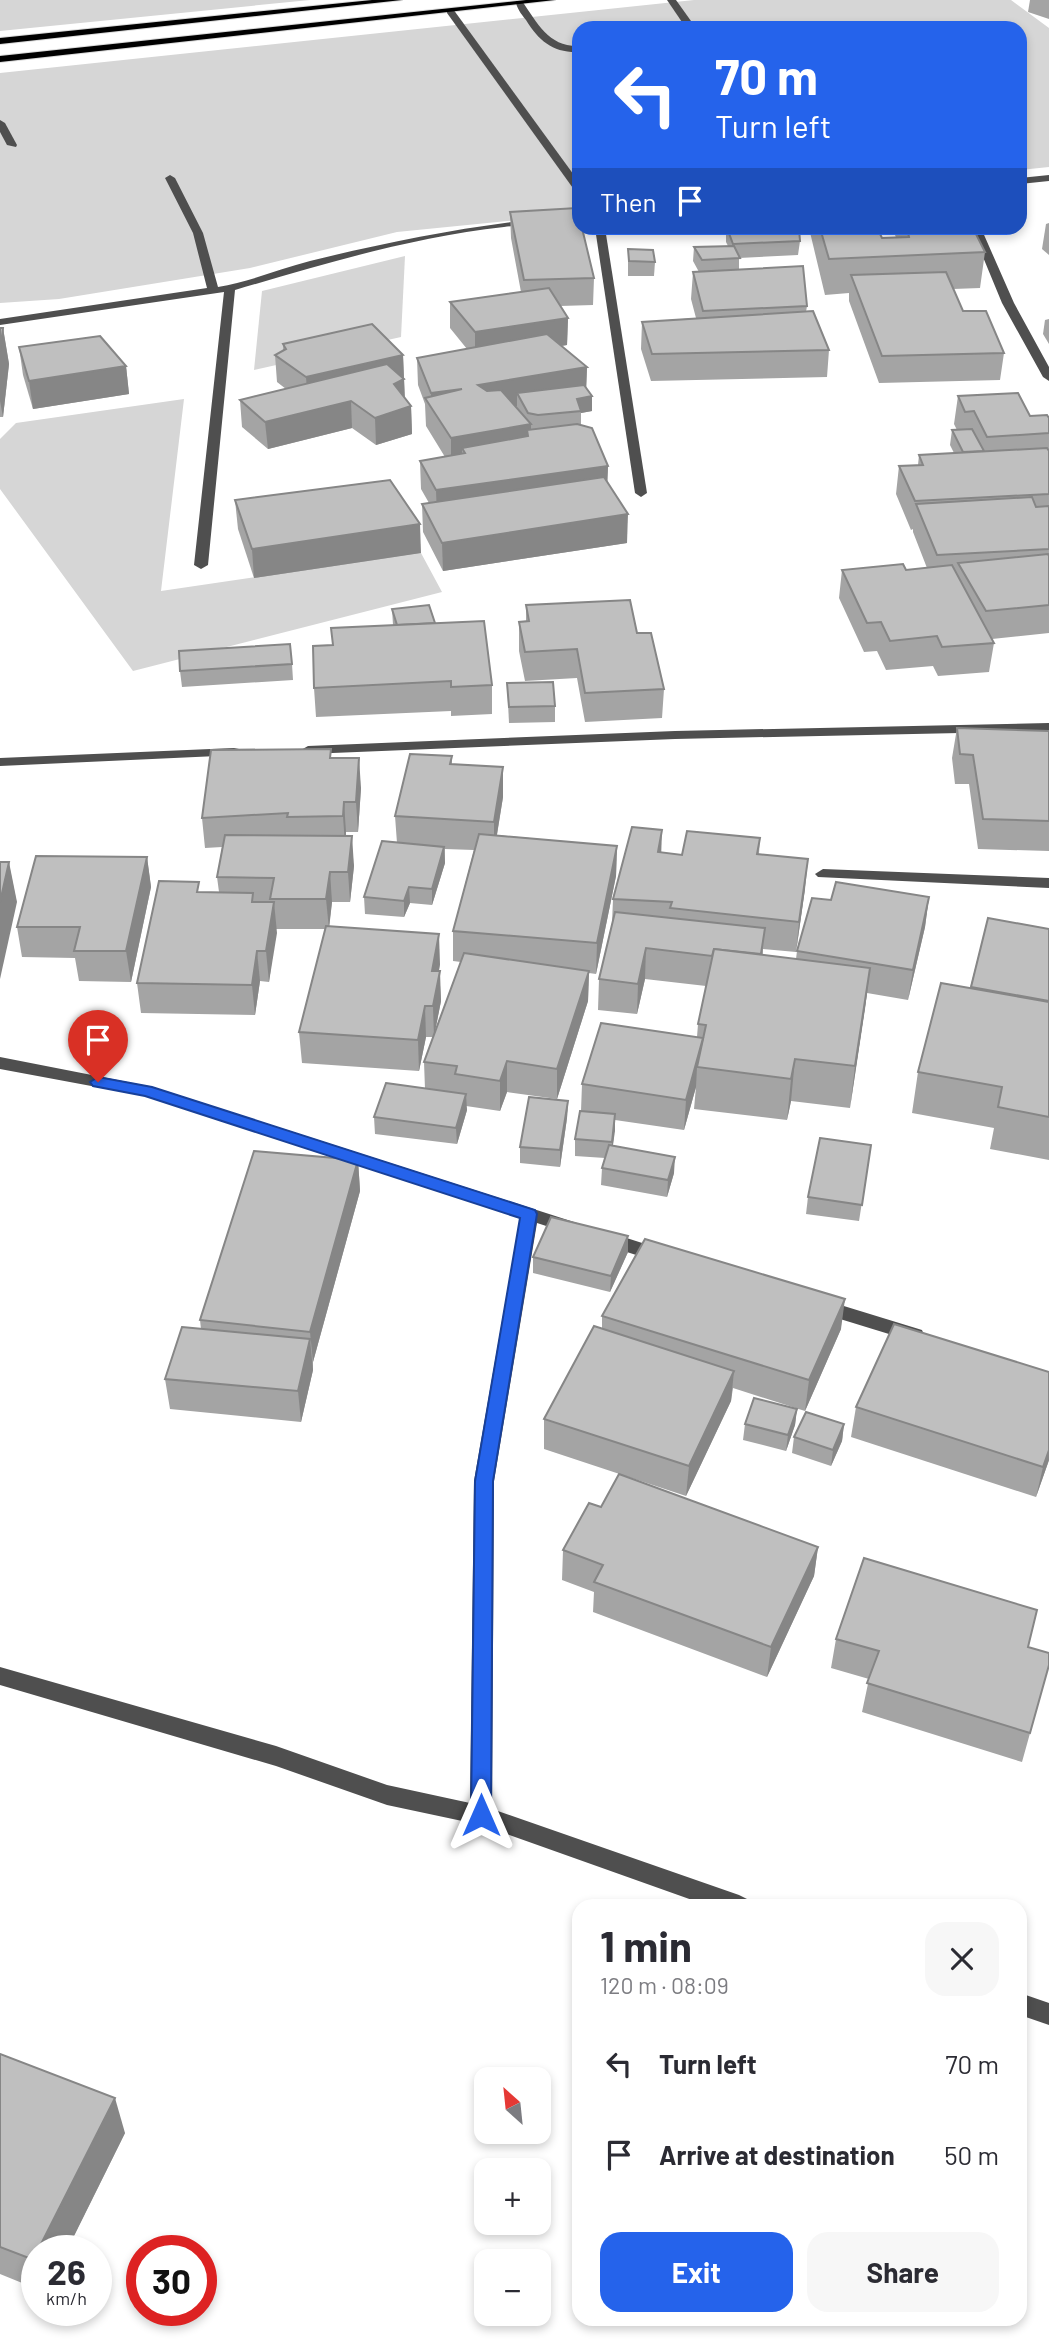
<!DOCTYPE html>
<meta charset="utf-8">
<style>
body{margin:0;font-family:Barlow,sans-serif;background:#f7f7f7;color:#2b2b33;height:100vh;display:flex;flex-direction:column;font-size:26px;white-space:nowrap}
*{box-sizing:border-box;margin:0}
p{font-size:23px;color:#7c7c81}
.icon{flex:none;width:38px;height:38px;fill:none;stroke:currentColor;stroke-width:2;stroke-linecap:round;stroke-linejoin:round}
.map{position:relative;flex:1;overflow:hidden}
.details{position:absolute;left:572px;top:1899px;width:455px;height:427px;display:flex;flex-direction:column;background:#fff;border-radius:21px;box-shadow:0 4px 10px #0003}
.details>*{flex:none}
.hud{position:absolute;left:572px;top:21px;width:455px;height:214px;border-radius:21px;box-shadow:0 4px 10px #0003;background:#2563eb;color:#fff;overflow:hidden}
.needle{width:46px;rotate:333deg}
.controls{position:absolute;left:474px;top:2067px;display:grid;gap:14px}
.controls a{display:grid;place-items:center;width:77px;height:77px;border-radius:14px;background:#fff;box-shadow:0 4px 10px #0003;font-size:35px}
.speed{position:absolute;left:21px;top:2235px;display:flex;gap:14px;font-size:35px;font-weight:700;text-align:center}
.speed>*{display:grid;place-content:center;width:91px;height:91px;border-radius:50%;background:#fff;box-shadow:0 4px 10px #0003;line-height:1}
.speed small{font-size:18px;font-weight:400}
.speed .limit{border:10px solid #d22;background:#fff;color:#111}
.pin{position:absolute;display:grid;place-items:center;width:60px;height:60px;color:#fff;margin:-72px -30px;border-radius:50% 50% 50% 0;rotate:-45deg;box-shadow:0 0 7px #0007}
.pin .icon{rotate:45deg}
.me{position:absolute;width:77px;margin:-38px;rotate:0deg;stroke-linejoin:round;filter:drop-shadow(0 0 5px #0008)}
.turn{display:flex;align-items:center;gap:24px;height:147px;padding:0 28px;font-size:32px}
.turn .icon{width:91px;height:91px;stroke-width:2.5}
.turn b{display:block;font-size:49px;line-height:60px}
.then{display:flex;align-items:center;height:66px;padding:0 28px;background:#0003;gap:14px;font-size:26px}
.round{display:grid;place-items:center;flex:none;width:74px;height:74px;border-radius:21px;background:#f7f7f7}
.summary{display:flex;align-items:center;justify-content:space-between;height:119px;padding:0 28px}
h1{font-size:42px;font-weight:700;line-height:52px}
.primary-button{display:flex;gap:14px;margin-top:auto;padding:14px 28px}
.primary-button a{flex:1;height:80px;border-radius:21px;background:#2563eb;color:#fff;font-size:28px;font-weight:700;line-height:80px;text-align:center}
.primary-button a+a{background:#f7f7f7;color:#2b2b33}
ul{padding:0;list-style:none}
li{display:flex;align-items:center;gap:21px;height:91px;padding:0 28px}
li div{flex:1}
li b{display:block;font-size:26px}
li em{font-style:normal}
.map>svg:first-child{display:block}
.green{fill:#d6d6d6}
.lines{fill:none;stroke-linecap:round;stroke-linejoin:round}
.major-casing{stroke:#dbdbdb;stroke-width:2}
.minor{fill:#4f4f4f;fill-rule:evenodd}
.major{fill:#000;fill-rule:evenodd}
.wall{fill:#a4a4a4}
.shaded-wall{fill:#868686}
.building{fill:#bfbfbf;stroke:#868686;stroke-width:2}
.route{fill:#2563eb;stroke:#184099;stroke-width:2}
</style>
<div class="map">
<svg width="1049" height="2348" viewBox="0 0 1049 2348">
<rect width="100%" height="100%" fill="#fff"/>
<!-- green -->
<g class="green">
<polygon points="0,0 310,0 0,31"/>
<polygon points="694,0 1011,0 1049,28 1049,167 1020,170 1020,28 579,28 579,214 397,232 250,268 59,299 0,303 0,73"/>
<polygon points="405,256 401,337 254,370 262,291"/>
<polygon points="184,399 161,591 421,553 442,592 133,671 0,489 0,439 16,423"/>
</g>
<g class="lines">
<!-- major casing -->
<g class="major-casing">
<g id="major">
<polygon points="372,0 402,0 0,44 0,38"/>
<polygon points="526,0 555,0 0,62 0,56"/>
</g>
</g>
<!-- minor -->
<g class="minor">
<polygon points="667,0 676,0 696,28 686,28"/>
<path d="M516 1H522C538 24 549 47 579 46V52C553 53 539 41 526 20 521 14 516 7 516 1Z"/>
<polygon points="447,9 453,9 579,182 579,192 575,191 447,13"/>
<polygon points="0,120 5,123 17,145 16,147 7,145 0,132"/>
<path d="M170 175 175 178 203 233 218 287C249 282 279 269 310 261 399 239 488 222 579 215V221C554 223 529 224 504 227 413 237 323 264 235 290L208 565 201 569 194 565 224 292 0 325V319L207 288 193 233 165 178Z"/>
<polygon points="1049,175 1049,181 1020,184 1020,178"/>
<polygon points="595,228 605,228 647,493 641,497 635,493"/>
<polygon points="971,228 981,228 1014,303 1049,367 1049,381 1043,377 1002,303"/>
<polygon points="1049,723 1049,731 675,739 308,754 301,750 308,746 675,731"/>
<polygon points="234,748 239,749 239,755 0,766 0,758"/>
<polygon points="823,869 1049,878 1049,888 818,877 815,874"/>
<polygon points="0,1057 153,1087 577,1223 580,1228 571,1234 537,1223 494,1481 492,1809 739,1895 747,1899 750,1906 709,1906 481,1825 387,1805 276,1766 0,1685 0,1667 276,1746 387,1785 470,1803 474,1481 520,1218 145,1096 0,1069"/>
<polygon points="608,1232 667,1251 670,1256 667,1261 661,1263 602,1244 599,1239"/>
<polygon points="821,1299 922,1330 924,1335 922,1340 915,1342 814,1311 812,1306 814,1301"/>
<polygon points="1020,1993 1049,2003 1049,2025 1020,2015"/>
</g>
<!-- major -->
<use href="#major" class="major"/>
</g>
<!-- wall -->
<g class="wall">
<polygon points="1030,0 1049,0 1049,19 1028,12"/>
<polygon points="510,212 594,278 593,305 560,306 568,318 567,345 561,346 587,367 586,388 592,396 592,411 581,413 581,425 608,466 607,482 627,543 443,571 423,532 422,504 429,503 421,489 420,461 445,457 426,426 425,404 418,385 417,358 467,349 450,328 450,302 521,292 511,238"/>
<polygon points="1049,223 1049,255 1042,249 1046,224"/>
<polygon points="726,228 791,228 791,230 800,241 798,255 739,258 739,270 807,306 806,312 829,350 827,377 651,381 641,349 642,322 696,318 691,299 693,272 699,272 693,261 694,247 728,246 726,242"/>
<polygon points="809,228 877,228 882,238 896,238 893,228 973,228 985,252 980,288 953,289 963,311 1004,353 1000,380 879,383 849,301 849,293 825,295"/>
<polygon points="628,249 655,262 654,276 628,276"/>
<polygon points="1049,319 1049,344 1043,334 1045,320"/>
<polygon points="0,328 3,328 9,364 3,417 0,417"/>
<polygon points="283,344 403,355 405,399 411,406 412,434 376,445 352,428 268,449 242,427 240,400 286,389 277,382 275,355 283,351"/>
<polygon points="19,347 126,366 129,394 33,409 23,375"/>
<polygon points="958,396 1030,416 1049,418 1049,633 992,639 994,643 989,672 938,676 933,666 886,670 877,651 864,652 839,598 842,570 906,570 927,568 913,532 913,529 911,530 896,494 899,466 918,465 919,455 954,453 950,445 952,430 957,430 954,424"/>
<polygon points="235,500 421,553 254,578 238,529"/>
<polygon points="526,605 637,633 664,689 662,718 585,722 577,678 525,681 519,651 519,622 526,621"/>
<polygon points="392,609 435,623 492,685 492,714 451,716 451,711 316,717 314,688 332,645 393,625"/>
<polygon points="292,664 293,680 182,687 180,671"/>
<polygon points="507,683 555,706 555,722 509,723"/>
<polygon points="957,728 1049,731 1049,851 978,849 969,784 955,784 952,758"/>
<polygon points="452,756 452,765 503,797 497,835 617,846 616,876 596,974 589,973 588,1001 557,1099 507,1092 500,1111 466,1106 467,1110 457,1144 375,1134 374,1117 425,1089 424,1062 433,1037 426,1037 419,1071 302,1063 299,1032 325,929 276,929 269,982 260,981 255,1015 141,1013 137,983 200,892 219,892 217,877 222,847 205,848 202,818 331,758 361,788 358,832 346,832 346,836 354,866 350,902 332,902 329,926 440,964 439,971 441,1001 435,1031 461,962 453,961 453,931 474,850 445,849 445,863 432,905 410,903 404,917 365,914 364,897 397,843 395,816"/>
<polygon points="760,838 759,854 805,889 796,952 763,949 763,955 796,959 797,951 831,900 929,897 925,927 908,1000 867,993 850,1108 791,1101 787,1120 694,1109 696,1087 684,1130 615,1120 613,1145 674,1173 667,1197 601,1185 602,1168 605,1158 575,1156 575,1139 581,1111 582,1084 697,1037 698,1024 706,986 645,979 637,1014 598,1010 599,979 612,923 613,899 661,852 682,855"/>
<polygon points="147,857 151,887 131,982 79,981 75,958 22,957 17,927"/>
<polygon points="988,918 1049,929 1049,1160 990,1149 994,1128 912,1113 918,1072 970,988"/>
<polygon points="568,1101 567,1118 560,1167 520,1163 520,1147"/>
<polygon points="871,1145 859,1221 806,1214 808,1197"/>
<polygon points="358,1160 360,1191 313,1362 313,1370 301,1422 170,1409 165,1379 201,1329 200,1320"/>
<polygon points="628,1236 628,1252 610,1292 533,1273 533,1257"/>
<polygon points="602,1316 841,1329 805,1411 733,1388 731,1401 686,1496 544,1449 544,1419 602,1329"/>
<polygon points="1049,1372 1049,1460 1036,1497 851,1437 856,1407"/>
<polygon points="797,1409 795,1425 786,1451 743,1440 745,1424"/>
<polygon points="844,1424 842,1441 831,1466 792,1453 794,1437"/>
<polygon points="601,1507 818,1547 814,1576 767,1677 593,1612 594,1592 562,1580 563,1550"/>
<polygon points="836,1639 1028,1647 1049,1665 1022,1762 862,1712 869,1679 831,1668"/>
<polygon points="0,2054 125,2133 67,2250 37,2250 37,2289 0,2274"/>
</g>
<!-- shaded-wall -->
<g class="shaded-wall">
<polygon points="568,318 567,345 475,359 475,332"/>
<polygon points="3,328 9,364 3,417 0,401 0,351"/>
<polygon points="403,355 405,406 411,406 412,434 376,445 375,418 394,385 308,405 306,377"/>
<polygon points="126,366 129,394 33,409 29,381"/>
<polygon points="587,367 586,395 517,393 517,406 478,413 478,385"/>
<polygon points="462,389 431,408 431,393"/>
<polygon points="592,396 592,411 581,413 577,399"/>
<polygon points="351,401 352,428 268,449 265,422"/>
<polygon points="531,424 531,452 527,430 527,452 465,453 462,448 462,464 451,466 451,438"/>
<polygon points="608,466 607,494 437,518 436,490"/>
<polygon points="628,514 627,543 443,571 442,543"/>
<polygon points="420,524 421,553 254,578 252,549"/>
<polygon points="359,758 361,788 358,832 356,802"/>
<polygon points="503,767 503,797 494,852 494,822"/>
<polygon points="344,802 346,832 345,846 343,816"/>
<polygon points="662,830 661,860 658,852"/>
<polygon points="352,836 354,866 350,902 348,872"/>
<polygon points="617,846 616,876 596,974 597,943"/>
<polygon points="444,847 445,863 432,905 432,889"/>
<polygon points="147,857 151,887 131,982 126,951"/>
<polygon points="808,859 805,889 796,952 799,922"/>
<polygon points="9,862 17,902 0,979 0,902"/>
<polygon points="330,872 332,902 329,929 326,899"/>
<polygon points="409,887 410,903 404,917 404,901"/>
<polygon points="929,897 925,927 908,1000 913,970"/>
<polygon points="274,902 277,933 269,982 266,951"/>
<polygon points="439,934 440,964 433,1001 432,971"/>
<polygon points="646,948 645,979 637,1014 638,984"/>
<polygon points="257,951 260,981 255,1015 252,985"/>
<polygon points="870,968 865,1009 850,1108 855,1066"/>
<polygon points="440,971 441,1001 434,1037 433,1006"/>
<polygon points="589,971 588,1001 557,1099 557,1069"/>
<polygon points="425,1006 426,1037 419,1071 418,1040"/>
<polygon points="703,1038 697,1067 696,1087 684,1130 686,1100"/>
<polygon points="795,1059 791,1101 787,1120 791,1079"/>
<polygon points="507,1061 507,1092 500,1111 500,1081"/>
<polygon points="466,1094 467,1110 457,1144 456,1128"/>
<polygon points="568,1101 567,1118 560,1167 560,1150"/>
<polygon points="615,1114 615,1131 611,1158 612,1142"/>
<polygon points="675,1157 674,1173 667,1197 668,1180"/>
<polygon points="358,1160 360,1191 313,1362 310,1332"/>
<polygon points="628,1236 628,1252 610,1292 611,1276"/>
<polygon points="845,1299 841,1329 805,1411 809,1380"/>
<polygon points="310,1339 313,1370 301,1422 298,1391"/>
<polygon points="734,1371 731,1401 686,1496 689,1466"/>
<polygon points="797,1409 795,1425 786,1451 788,1435"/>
<polygon points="844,1424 842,1441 831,1466 833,1450"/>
<polygon points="1049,1450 1049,1460 1036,1497 1043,1467"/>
<polygon points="818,1547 814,1576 767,1677 771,1647"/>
<polygon points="115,2098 125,2133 67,2250 38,2250"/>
<polygon points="37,2254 37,2268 34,2260"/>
</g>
<!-- building -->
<g class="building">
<polygon points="577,208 579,216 579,228 582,228 594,278 524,280 510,212"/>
<polygon points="727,228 782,228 784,231 799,229 800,241 733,244"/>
<polygon points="820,228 877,228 882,238 909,237 907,228 973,228 985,252 829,259"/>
<polygon points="734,246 740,258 702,260 694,247"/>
<polygon points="628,249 653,250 655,262 629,261"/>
<polygon points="803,266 807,306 703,311 693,272"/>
<polygon points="946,272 963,311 986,311 1004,353 882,356 851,275"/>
<polygon points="549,288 568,318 475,332 450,302"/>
<polygon points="813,311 829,350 652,354 642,322"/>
<polygon points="372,324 403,355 306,377 275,355 286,349 283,344"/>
<polygon points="0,328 3,328 0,351"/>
<polygon points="547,334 587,367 478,385 487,391 501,390 531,424 451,438 425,398 462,389 431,393 417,358"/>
<polygon points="100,336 126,366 29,381 19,347"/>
<polygon points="387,364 404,379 394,384 411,406 375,418 351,401 265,422 240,400"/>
<polygon points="584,385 592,396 577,399 581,411 538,415 528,413 517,393"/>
<polygon points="1018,393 1030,416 1047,415 1049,418 1049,433 987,437 974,411 965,412 958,396"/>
<polygon points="577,424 592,428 608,466 436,490 420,461 465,453 462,448 528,436 527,430"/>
<polygon points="972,429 984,451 963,452 952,430"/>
<polygon points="1047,448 1049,451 1049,494 915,501 899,466 923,465 919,455"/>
<polygon points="604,477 628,514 442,543 422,504"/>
<polygon points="390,480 420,524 252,549 235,500"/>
<polygon points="1032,497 1036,507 1049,506 1049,549 937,555 916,504"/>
<polygon points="1048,554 1049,556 1049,605 986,611 958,563"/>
<polygon points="903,564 906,570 952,565 994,643 942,647 937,636 890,641 881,622 867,623 842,570"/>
<polygon points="630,600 637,633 651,633 664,689 585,693 577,649 525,652 519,622 529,621 526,605"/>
<polygon points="429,605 435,623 397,625 392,609"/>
<polygon points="484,621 492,685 451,687 451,681 314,688 313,646 333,645 331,628"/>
<polygon points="290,644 292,664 180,671 179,651"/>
<polygon points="553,682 555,706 509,707 507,683"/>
<polygon points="957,728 1049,731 1049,821 983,819 973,755 960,754"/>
<polygon points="331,749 330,758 359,758 356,802 344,802 343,816 287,817 288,813 202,818 211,750"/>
<polygon points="410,754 452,756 450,764 503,767 494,822 395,816"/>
<polygon points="632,827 662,830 658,852 682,855 687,831 760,838 757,854 808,859 799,922 670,908 672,902 613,899"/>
<polygon points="479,834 617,846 597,943 453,931"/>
<polygon points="225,835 352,836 348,872 330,872 326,899 270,899 274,878 217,877"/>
<polygon points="382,841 444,847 432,889 409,887 404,901 364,897"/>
<polygon points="36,856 147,857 126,951 74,951 80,927 17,927"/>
<polygon points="0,862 9,862 0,902"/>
<polygon points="159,881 199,882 197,892 253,893 252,902 274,902 266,951 257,951 252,985 137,983"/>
<polygon points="836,882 929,897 913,970 797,951 812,898 831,900"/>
<polygon points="615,912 765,928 761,954 714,949 712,956 646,948 638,984 599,979"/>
<polygon points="988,918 1049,929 1049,1001 971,987"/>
<polygon points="326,926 439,934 432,971 440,971 433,1006 425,1006 418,1040 299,1032"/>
<polygon points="714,949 870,968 855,1066 795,1059 791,1079 697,1067 706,1025 698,1024"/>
<polygon points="464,953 589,971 557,1069 507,1061 500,1081 455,1074 457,1066 424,1062"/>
<polygon points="941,983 1049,1002 1049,1117 998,1107 1002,1087 918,1072"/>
<polygon points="601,1023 703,1038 686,1100 582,1084"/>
<polygon points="386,1083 466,1094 456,1128 374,1117"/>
<polygon points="529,1097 568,1101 560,1150 520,1147"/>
<polygon points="580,1111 615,1114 612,1142 575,1139"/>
<polygon points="820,1138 871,1145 862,1205 808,1197"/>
<polygon points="609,1145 675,1157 668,1180 602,1168"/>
<polygon points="254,1151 358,1160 310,1332 200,1320"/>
<polygon points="551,1217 628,1236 611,1276 533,1257"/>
<polygon points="645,1239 845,1299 809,1380 602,1316"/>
<polygon points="894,1324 1049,1372 1049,1450 1043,1467 856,1407"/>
<polygon points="594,1326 734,1371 689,1466 544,1419"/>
<polygon points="182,1327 310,1339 298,1391 165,1379"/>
<polygon points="754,1398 797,1409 788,1435 745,1424"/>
<polygon points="806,1412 844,1424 833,1450 794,1437"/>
<polygon points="619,1474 818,1547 771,1647 594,1582 603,1565 563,1550 589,1503 601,1507"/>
<polygon points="864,1558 1037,1610 1028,1647 1049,1653 1049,1665 1030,1733 867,1683 879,1651 836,1639"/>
<polygon points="0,2054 115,2098 38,2250 37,2250 37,2254 34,2260 0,2247"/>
</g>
<!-- route -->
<polygon class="route" points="98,1077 152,1087 535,1210 537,1214 493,1481 491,1815 488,1822 481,1824 474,1822 471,1815 475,1481 520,1218 145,1096 93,1086 90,1082"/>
</svg>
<div class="controls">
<a><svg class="needle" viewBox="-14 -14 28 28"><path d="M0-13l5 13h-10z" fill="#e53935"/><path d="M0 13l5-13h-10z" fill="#7c7c81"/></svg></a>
<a>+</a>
<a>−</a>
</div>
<div class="speed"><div>26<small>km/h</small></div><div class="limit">30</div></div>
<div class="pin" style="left:98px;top:1082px;background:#d93025"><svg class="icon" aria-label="arrive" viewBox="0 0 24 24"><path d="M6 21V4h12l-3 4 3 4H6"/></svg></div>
<svg class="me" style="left:481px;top:1815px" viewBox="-20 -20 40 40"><path d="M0-17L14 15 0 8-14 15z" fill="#2563eb" stroke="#fff" stroke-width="4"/></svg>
<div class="hud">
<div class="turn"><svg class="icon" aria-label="left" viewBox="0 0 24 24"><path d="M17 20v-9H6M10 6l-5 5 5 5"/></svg><div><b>70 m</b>Turn left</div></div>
<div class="then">Then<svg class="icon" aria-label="arrive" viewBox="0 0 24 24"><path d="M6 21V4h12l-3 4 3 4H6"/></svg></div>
</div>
<section class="details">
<div class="summary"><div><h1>1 min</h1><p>120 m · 08:09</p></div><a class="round"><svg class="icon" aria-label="close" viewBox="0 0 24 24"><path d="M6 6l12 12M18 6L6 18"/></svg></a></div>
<ul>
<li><svg class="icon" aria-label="left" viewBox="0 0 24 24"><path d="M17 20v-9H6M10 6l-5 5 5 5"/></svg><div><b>Turn left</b></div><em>70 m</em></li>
<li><svg class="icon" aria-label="arrive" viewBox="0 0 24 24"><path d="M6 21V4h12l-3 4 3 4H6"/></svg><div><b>Arrive at destination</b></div><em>50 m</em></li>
</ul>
<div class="primary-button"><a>Exit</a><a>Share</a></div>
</section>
</div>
